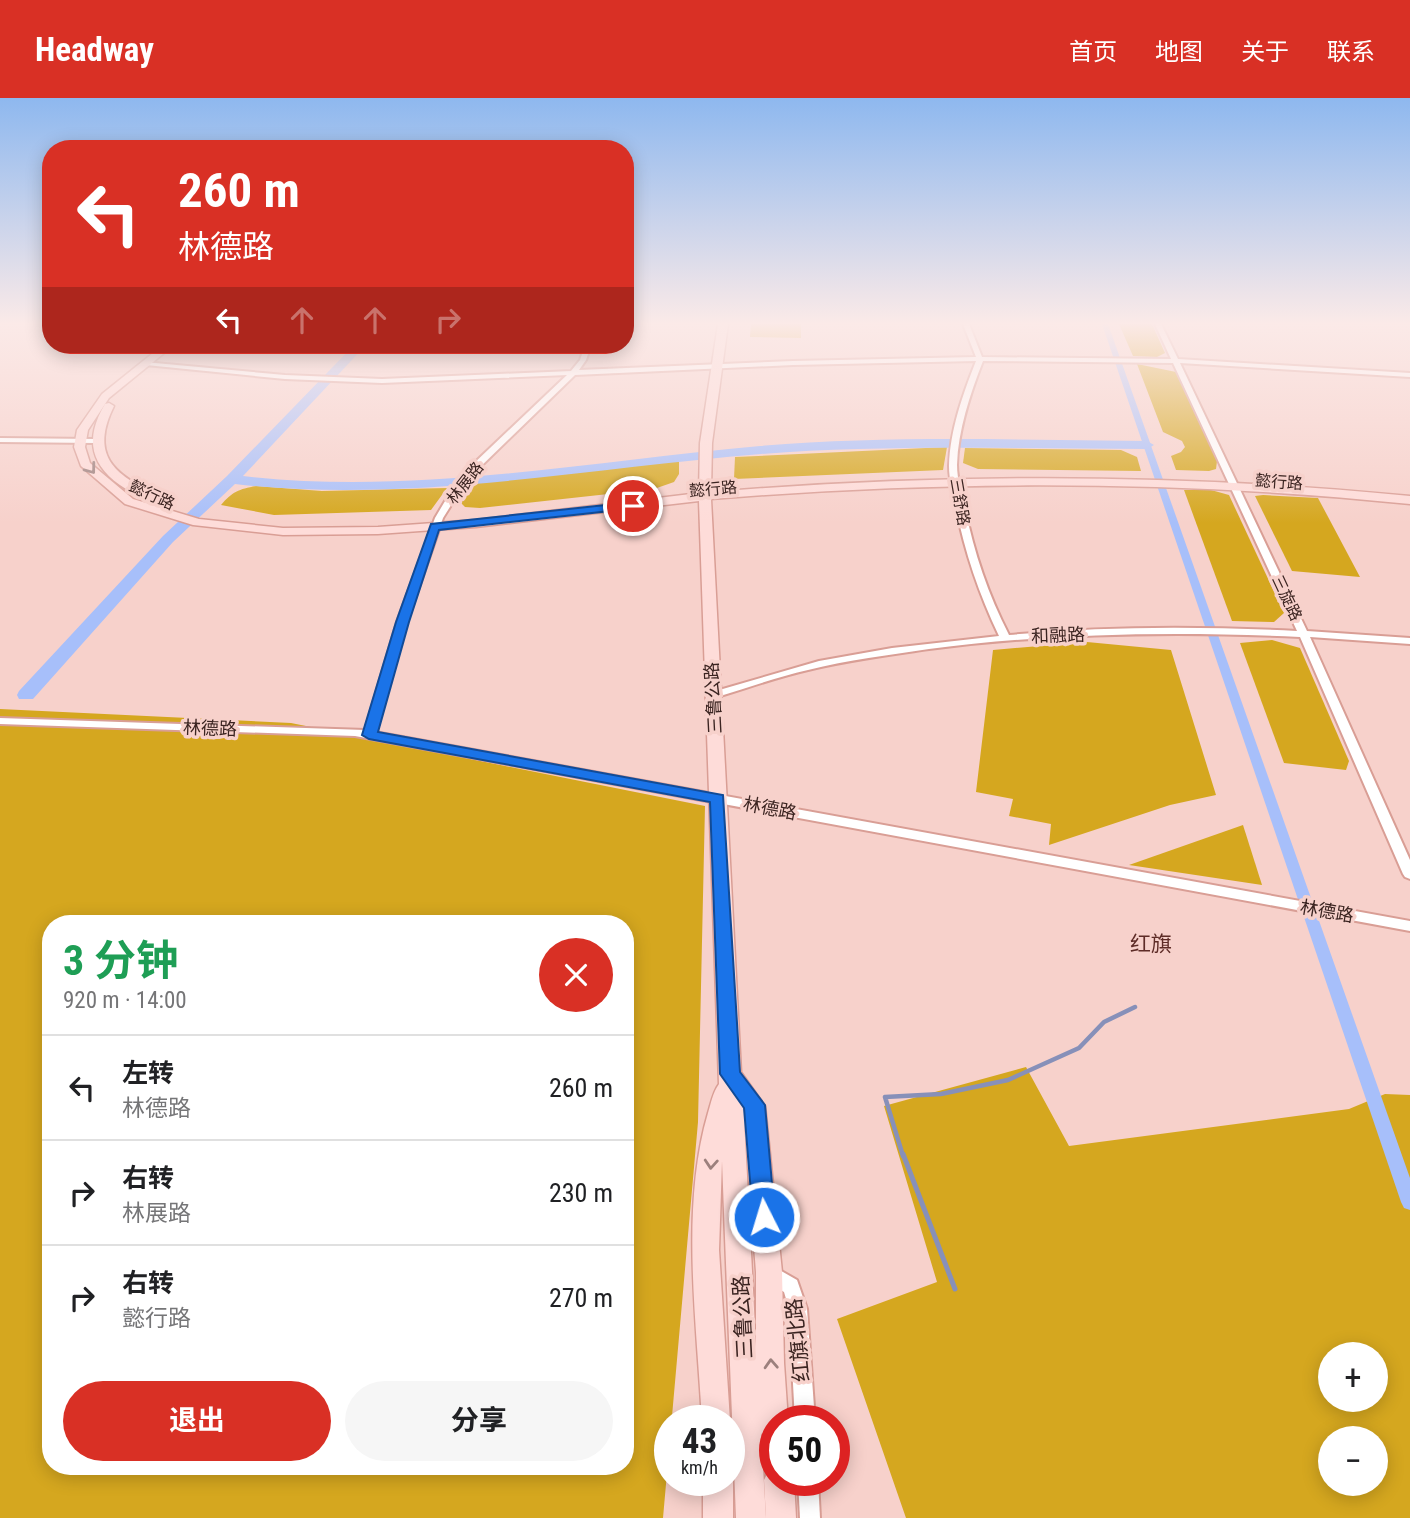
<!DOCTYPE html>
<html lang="zh">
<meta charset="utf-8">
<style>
body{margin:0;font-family:"Roboto Condensed","Noto Sans SC",sans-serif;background:#f6f6f6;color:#202124;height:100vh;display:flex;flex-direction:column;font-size:26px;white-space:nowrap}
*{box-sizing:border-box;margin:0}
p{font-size:23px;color:#757577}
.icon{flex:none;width:38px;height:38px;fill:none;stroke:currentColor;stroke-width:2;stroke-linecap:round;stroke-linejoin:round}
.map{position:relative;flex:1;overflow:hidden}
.drawer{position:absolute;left:42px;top:817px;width:592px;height:560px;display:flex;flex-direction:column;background:#fff;border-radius:28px;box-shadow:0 4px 18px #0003}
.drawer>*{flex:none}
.banner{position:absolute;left:42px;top:42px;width:592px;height:214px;border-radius:28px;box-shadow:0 4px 18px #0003;background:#d93025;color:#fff;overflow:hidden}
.buttons{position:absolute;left:1318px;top:1244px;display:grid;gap:14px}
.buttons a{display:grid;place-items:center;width:70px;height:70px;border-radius:50%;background:#fff;box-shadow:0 4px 18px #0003;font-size:35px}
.speed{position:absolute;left:654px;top:1307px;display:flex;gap:14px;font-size:35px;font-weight:700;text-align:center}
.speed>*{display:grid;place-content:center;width:91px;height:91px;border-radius:50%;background:#fff;box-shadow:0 4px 18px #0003;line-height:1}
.speed small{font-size:18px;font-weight:400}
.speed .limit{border:10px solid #d22;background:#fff;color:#111}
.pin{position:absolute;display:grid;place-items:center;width:60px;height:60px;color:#fff;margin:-30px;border:4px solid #fff;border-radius:50%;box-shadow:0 2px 7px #0007}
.me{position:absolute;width:77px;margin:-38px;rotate:355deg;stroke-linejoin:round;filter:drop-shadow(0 0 5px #0008)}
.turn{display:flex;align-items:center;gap:24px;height:147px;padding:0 21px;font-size:32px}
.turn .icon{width:91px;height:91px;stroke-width:2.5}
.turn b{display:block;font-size:49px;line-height:60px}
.lanes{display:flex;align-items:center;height:66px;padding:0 21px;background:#0003;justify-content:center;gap:35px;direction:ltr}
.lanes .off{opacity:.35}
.round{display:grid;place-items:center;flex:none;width:74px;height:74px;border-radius:37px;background:#f6f6f6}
.summary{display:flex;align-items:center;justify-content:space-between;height:119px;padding:0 21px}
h1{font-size:42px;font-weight:700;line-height:52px;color:#1e9e55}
.cta{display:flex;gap:14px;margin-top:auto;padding:14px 21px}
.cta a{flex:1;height:80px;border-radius:42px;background:#d93025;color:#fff;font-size:28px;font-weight:700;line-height:80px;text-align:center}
.cta a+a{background:#f6f6f6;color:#202124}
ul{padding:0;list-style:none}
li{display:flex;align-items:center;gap:21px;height:105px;padding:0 21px;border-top:2px solid #e0e0e0}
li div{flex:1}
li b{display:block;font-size:26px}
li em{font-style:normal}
header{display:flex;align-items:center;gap:42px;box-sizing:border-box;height:98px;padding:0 35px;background:#d93025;color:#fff}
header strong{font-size:33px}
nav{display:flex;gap:38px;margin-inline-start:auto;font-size:24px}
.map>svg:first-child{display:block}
.green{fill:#d5a71f;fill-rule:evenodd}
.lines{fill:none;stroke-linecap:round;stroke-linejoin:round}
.stream-far1{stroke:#8790b9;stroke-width:4.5}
.stream{stroke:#8790b9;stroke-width:5}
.canal{fill:#a7bffa;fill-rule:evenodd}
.river{fill:#a7bffa;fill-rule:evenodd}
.street-casing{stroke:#d99e95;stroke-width:4}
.secondary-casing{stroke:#d99e95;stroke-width:3}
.street{fill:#fff;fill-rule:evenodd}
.secondary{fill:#fedcd9;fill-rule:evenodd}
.oneway{stroke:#9c807d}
.route{fill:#1a73e8;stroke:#114b97;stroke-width:2}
.labels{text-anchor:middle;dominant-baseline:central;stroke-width:7;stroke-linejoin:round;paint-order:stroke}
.far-street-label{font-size:16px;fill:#3b2421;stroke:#f7d1cb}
.street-label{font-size:18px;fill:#3b2421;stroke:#f7d1cb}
.quarter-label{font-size:21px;fill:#5e2c27;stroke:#f7d1cb}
.near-street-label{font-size:21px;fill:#3b2421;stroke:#f7d1cb}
</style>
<header>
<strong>Headway</strong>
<nav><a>首页</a><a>地图</a><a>关于</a><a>联系</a></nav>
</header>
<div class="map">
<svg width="1410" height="1420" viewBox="0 0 1410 1420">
<rect width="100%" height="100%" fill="#f7d1cb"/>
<!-- green -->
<g class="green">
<polygon points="751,226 801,226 801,240 750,239"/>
<polygon points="1119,226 1152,226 1165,255 1157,259 1133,258"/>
<polygon points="1137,266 1176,274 1217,363 1216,371 1209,373 1176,372 1171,358 1181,354 1185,349 1182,343 1163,334"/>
<polygon points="947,349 943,372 734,381 735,359"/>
<polygon points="965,350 1121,352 1137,359 1141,373 978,371 963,365"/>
<polygon points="679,363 679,376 674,384 654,391 480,410 465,409 460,404 474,385"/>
<path d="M256 388 322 393 447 390 431 412 274 417 221 407C232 394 239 391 256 388Z"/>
<polygon points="1184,392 1211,392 1229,397 1284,515 1274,524 1232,523"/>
<polygon points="1263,397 1318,400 1360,479 1292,473 1255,398"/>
<polygon points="1272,542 1300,550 1349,663 1346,672 1284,665 1240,545"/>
<polygon points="1087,544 1171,552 1216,697 1170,707 1049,747 1051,726 1009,718 1013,701 976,694 993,552"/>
<path d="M0 611 291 625 705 708 698 1024 663 1420H0ZM51 826H625V1368H51Z"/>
<polygon points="1243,727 1262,787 1129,767"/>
<path d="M1026 969 1069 1048 1349 1011 1385 996 1410 997V1420H906L837 1221 937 1184 884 1008ZM1330 1256H1376V1302H1330ZM1330 1340H1376V1386H1330Z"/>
</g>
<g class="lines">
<!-- stream-far1 -->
<polyline class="stream-far1" points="903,1058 885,999 941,996 1008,982 1079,950 1104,924 1135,909"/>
<!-- stream -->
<polyline class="stream" points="903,1056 955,1191"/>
<!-- canal -->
<polygon class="canal" points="1102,226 1108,226 1410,1080 1410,1112 1404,1110 1401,1104"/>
<!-- river -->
<path class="river" d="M354 247H366L243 378C415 398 589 363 760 348 888 337 1018 342 1147 343L1154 347 1147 351C1019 351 889 346 761 356 586 370 411 406 235 386L173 444 33 601H19L17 597 19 593 163 438 227 378Z"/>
<!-- street casing -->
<g class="street-casing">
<g id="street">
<path d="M963 226H969L982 259 1171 261 1155 226H1161L1178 261 1410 275V279L1180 265 1307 533 1410 540V546L1310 539 1410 762V781L1405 779 1403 776 1300 539C1176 533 1052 535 929 551 889 557 848 562 808 572 777 579 747 590 717 599H709L708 597 709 595 819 563 892 550 999 538C979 496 965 455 956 410 953 396 949 382 949 368 950 332 963 296 976 263L793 267 575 277 476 373 458 396 443 420 407 524 375 634 1410 823V833L355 638 0 626V620L365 632 397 524 435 420 451 393 470 369 567 277 382 285 285 281 146 267 143 265 144 264 285 277 382 281 571 273 580 262 585 247H591L586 262 579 272 793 263 976 259ZM983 263 1173 265 1297 533C1201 528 1105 528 1009 537 988 496 974 455 965 410 962 396 957 382 957 367 958 332 970 296 983 263Z"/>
<polygon points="0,340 95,341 99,343 95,345 0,344"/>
<polygon points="769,1166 797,1182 807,1211 815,1323 795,1323 789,1211 784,1194 763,1181 760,1175 763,1169"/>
<polygon points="798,1382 818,1382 820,1420 800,1420"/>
</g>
</g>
<!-- secondary casing -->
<g class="secondary-casing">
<g id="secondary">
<path d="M718 226H728L712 345 711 394C944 375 1177 375 1410 398V406C1177 382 944 382 711 401L741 974 765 1008 782 1174 784 1265 788 1323H775V1348L765 1344 761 1335 766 1420H736L722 1063 719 1152 730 1323H702C697 1225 680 1110 708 1015 711 1005 713 994 719 986L699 403 476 429 378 436 283 437 193 427 125 406 81 368 74 349 77 332 102 296 163 247H174L109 300 88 332 85 349 90 365 133 401 199 421 283 430 378 429 476 422 699 395 700 345ZM744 1021 756 1174V1249Z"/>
<path d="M109 305 114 308C90 356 113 377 157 396V402C147 403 136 396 126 391 90 369 84 341 105 306Z"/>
<polygon points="775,1369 775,1382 794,1382 796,1420 766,1420 764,1382 769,1372"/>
<polygon points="730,1375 733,1382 733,1420 703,1420 703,1382 730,1382"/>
</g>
</g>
<!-- street -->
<use href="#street" class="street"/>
<!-- secondary -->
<use href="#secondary" class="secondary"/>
</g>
<!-- one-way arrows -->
<defs><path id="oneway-chevron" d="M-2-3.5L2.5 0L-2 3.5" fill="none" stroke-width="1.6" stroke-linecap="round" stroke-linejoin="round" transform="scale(1.75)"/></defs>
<g class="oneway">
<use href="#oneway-chevron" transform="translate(91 371) rotate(53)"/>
<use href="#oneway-chevron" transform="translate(711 1066) rotate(94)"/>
<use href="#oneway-chevron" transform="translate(771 1266) rotate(-93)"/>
</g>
<!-- sky -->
<linearGradient id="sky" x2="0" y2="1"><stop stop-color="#8eb8ef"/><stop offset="0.53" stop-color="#fbeae8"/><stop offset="1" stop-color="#fbeae8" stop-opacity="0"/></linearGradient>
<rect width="1410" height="425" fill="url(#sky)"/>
<!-- route -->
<polygon class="route" points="633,404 637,405 637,410 439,432 409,524 378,634 723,697 740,974 765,1007 775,1119 772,1126 764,1129 756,1126 753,1119 744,1010 720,976 710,704 369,641 362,637 396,524 431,426"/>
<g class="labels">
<!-- far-street labels -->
<g class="far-street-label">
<text transform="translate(1279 384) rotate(4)">懿行路</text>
<text transform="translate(465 385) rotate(-52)">林展路</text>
<text transform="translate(713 391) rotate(-5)">懿行路</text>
<text transform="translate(152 397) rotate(25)">懿行路</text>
<text transform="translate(960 404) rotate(80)">三舒路</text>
<text transform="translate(1287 500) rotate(65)">三旋路</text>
</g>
<!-- street labels -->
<g class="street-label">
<text transform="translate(1058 537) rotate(-2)">和融路</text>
<text transform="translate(713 600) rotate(-93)">三鲁公路</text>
<text transform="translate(210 630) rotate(2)">林德路</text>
<text transform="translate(770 710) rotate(11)">林德路</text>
<text transform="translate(1327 813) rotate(10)">林德路</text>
</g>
<!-- quarter labels -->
<g class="quarter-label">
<text x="1151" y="846">红旗</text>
</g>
<!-- near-street labels -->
<g class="near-street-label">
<text transform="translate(743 1219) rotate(-93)">三鲁公路</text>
<text transform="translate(798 1242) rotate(-96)">红旗北路</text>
</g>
</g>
</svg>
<div class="buttons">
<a>+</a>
<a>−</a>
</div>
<div class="speed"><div>43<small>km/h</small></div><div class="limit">50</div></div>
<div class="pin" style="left:633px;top:408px;background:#d93025"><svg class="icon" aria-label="arrive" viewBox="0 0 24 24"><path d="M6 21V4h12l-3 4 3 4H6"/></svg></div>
<svg class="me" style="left:764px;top:1119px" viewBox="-20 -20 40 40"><circle r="17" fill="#1a73e8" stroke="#fff" stroke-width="3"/><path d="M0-11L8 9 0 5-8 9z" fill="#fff"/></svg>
<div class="banner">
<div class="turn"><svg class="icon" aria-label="left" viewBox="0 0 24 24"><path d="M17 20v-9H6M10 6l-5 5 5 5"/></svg><div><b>260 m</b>林德路</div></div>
<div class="lanes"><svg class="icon" aria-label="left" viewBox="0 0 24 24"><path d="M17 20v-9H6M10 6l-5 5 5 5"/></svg><svg class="icon off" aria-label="ahead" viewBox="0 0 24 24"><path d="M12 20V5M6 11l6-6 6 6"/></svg><svg class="icon off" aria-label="ahead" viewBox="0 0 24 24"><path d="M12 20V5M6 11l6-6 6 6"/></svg><svg class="icon off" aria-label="right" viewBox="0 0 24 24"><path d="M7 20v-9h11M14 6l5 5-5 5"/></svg></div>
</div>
<section class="drawer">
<div class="summary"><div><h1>3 分钟</h1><p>920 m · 14:00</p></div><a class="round" style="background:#d93025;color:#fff"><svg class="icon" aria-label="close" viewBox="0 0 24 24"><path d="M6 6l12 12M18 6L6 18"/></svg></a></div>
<ul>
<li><svg class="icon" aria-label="left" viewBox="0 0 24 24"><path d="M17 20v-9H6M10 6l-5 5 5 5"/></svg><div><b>左转</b><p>林德路</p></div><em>260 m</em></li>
<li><svg class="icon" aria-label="right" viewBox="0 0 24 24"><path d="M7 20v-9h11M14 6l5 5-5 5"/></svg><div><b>右转</b><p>林展路</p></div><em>230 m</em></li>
<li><svg class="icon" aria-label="right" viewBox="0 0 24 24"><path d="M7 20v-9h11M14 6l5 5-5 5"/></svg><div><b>右转</b><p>懿行路</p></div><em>270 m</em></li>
</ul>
<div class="cta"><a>退出</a><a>分享</a></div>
</section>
</div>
